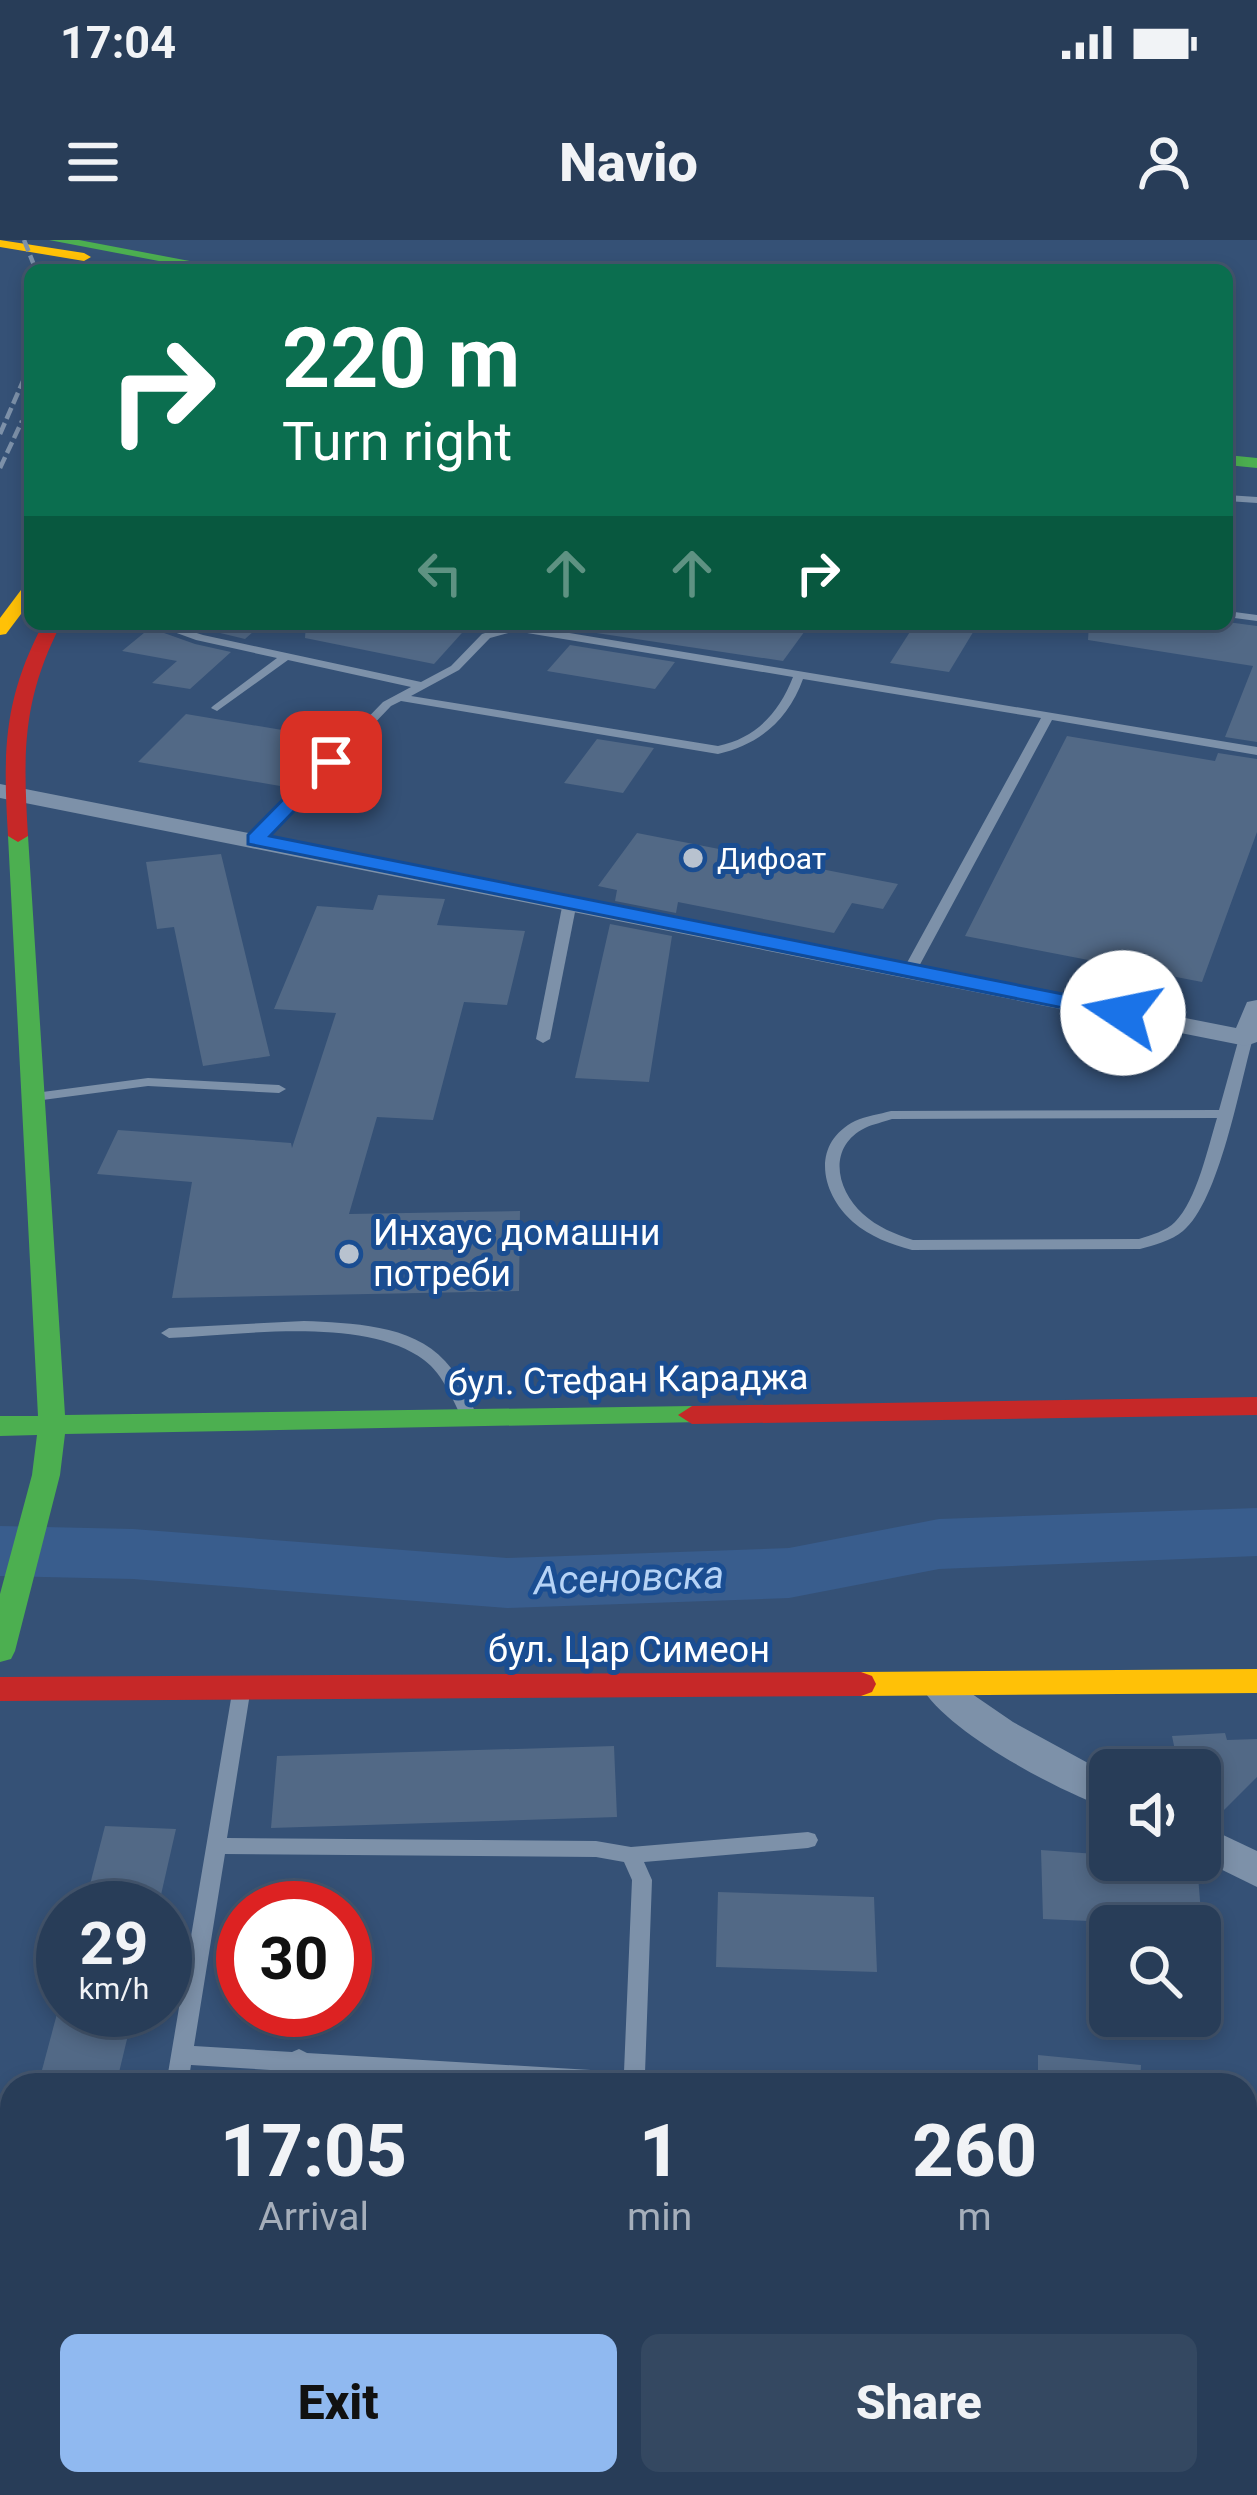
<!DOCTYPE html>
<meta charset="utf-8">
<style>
body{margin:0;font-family:Roboto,sans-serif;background:#344861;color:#f1f3f6;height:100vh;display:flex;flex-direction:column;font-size:45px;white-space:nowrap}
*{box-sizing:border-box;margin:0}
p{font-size:39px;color:#a5aeba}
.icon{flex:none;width:66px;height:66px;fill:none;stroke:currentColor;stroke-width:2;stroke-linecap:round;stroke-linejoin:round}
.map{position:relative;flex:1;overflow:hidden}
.sheet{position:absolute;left:0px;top:1833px;width:1257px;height:423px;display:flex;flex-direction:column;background:#283d58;border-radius:36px 36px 0 0;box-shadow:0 6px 18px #0003,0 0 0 3px #44566e}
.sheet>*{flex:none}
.hud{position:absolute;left:24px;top:24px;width:1209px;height:366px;border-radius:18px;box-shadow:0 6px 18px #0003,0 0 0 3px #44566e;background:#0b6e4f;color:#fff;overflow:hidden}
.controls{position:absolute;left:1089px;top:1509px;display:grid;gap:24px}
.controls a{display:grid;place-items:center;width:132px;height:132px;border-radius:18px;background:#283d58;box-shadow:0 6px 18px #0003,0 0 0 3px #44566e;font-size:60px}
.speed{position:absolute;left:36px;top:1641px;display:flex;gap:24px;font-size:60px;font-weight:700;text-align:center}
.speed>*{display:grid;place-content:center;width:156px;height:156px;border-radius:50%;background:#283d58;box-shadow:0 6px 18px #0003,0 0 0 3px #44566e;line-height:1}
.speed small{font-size:30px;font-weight:400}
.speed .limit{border:18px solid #d22;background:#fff;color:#111}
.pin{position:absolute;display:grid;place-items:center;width:102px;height:102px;color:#fff;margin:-51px;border-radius:24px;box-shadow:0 6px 18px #0006}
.me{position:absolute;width:132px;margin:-66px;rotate:281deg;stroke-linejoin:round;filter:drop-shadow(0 0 9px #0008)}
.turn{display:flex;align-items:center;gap:42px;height:252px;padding:0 60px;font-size:54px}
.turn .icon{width:156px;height:156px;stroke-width:2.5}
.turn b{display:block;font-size:84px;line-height:102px}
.lanes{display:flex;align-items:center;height:114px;padding:0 60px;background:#0003;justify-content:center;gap:60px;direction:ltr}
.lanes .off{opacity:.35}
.eta{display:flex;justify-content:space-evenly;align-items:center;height:204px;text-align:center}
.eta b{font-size:72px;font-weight:800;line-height:84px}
.button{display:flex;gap:24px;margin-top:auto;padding:24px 60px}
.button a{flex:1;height:138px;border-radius:18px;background:#90b9f0;color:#111;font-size:48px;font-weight:800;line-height:138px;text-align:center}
.button a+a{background:#344861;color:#f1f3f6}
.status{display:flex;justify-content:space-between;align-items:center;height:84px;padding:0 60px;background:#283d58;direction:ltr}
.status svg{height:33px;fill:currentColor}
header{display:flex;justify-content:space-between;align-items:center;height:156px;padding:0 60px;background:#283d58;font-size:54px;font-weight:800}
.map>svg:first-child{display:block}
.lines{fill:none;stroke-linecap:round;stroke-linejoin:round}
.river{fill:#395d8d;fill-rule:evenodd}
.building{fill:#526986}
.lane{fill:#7d91a9;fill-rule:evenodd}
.street{fill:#7d91a9;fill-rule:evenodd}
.fast{fill:#4caf50;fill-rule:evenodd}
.slow{fill:#ffc107;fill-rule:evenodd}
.jam{fill:#c62828;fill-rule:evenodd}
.rail{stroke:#7d91a9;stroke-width:4.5;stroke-dasharray:12 4.5;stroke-linecap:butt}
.route{fill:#1a73e8;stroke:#114b97;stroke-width:3}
.poi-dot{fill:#b8c2cf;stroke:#1a4d91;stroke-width:4.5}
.labels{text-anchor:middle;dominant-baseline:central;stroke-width:10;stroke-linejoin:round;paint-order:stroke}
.far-poi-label{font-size:30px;fill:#fff;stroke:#1a4d91;text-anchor:start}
.poi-label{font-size:36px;fill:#fff;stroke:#1a4d91;text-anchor:start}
.street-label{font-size:36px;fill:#fff;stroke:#1a4d91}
.water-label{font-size:39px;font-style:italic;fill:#b6d3f6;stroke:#1a4d91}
</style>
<div class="status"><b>17:04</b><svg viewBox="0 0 49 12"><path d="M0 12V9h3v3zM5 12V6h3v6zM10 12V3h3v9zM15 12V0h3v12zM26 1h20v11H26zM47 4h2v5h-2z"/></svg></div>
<header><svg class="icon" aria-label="menu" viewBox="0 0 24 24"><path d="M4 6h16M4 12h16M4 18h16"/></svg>Navio<svg class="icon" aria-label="person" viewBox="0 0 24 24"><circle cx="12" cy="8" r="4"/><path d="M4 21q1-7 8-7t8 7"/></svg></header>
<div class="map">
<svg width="1257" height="2255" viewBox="0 0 1257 2255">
<rect width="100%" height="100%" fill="#355176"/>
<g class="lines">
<!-- river -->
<polygon class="river" points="1257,1268 1257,1316 939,1329 789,1358 507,1368 133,1339 0,1336 0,1286 133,1289 507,1318 789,1308 939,1279"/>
</g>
<!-- building -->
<g class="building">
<polygon points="1227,382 1257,386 1257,502 1225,497 1253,426 1088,400 1089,384"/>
<polygon points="183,384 262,384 245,399"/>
<polygon points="306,384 470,384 434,424 305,398"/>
<polygon points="589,384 810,384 783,421 583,391"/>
<polygon points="915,384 978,384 949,432 890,423"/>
<polygon points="150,388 195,404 231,412 190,449 152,443 177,421 122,411"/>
<polygon points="570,405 675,422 655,449 547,431"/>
<polygon points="186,474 330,498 286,547 138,522"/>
<polygon points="1067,496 1215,521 1218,513 1257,519 1257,592 1202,742 965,696"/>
<polygon points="597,499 654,508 623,553 564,543"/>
<polygon points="637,593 898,644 883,669 852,663 834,693 678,662 676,673 615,661 617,650 598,646"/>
<polygon points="221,614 270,816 203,826 174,687 157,689 146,622"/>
<polygon points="378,655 445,659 437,685 525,691 507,765 464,762 433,880 377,877 349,974 520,971 519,1051 172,1058 192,942 97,934 118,890 291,903 292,908 336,773 274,769 317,666 373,670"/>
<polygon points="610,684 672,696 649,842 575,838"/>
<polygon points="1225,1493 1227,1500 1257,1499 1257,1537 1219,1575 1200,1561 1200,1530 1179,1530 1172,1496"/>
<polygon points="614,1506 617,1577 271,1588 277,1516"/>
<polygon points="105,1586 176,1589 158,1668 84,1668"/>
<polygon points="1041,1610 1110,1615 1110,1620 1197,1623 1202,1686 1043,1679"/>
<polygon points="718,1652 874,1657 877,1732 716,1727"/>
<polygon points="58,1770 134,1770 116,1845 38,1845"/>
<polygon points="1038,1815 1141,1825 1140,1845 1038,1845"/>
</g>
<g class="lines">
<!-- lane -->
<g class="lane">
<polygon points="1227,255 1257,257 1257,263 1227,261"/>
<polygon points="1227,371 1257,375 1257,381 1227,377"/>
<path d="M152 384H168L203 395 421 442 451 426 482 394 501 388 490 384H515L1257 507V515L1052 480 917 730 910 734 903 730 1041 478 803 439C788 480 760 504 718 514L401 461 391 466 260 603 256 604 250 600 252 597 383 462 411 447 288 420 217 471 211 468 213 466 277 418 196 400ZM515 391 793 437C779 473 756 498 718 506L411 456 459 430 490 398Z"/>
<polygon points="570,658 577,662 550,799 543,803 536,799 563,662"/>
<path d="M1246 794 1253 798C1240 844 1219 962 1183 991 1171 1001 1154 1005 1140 1009L912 1010C891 1004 870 997 853 982 821 954 810 904 855 881 866 876 880 874 891 871L1219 870 1239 798ZM1217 878C1208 907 1197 960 1175 982 1166 991 1151 995 1139 999L913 1000C895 994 877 987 863 974 836 950 827 907 865 888 873 884 884 882 892 879Z"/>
<polygon points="148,838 279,845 286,849 279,853 148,846 35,861 28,857 35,853"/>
<path d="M304 1081C350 1083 412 1084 445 1121 460 1137 469 1158 478 1178L476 1182H464C453 1161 444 1135 424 1120 365 1076 240 1095 169 1098L161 1093 169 1088Z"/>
<path d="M242 1440 249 1442 251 1447 227 1598 596 1601 631 1607 808 1592 815 1594 818 1600 815 1606 808 1608 644 1622 652 1640 645 1833 695 1838 698 1845H525L307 1832 305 1845H283L286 1831 191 1825 188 1845H166L233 1447 235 1442ZM225 1614 596 1617 624 1622 632 1640 624 1832 307 1813 299 1809 292 1812 194 1806Z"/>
<polygon points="72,2244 96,2244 93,2255 69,2255"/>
<polygon points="220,2244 244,2244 242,2255 218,2255"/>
<rect x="606" y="2244" width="24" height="11"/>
</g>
<!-- street -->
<g class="street">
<polygon points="0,544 1236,788 1247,762 1257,760 1257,802 1246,806 0,558"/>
<path d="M940 1432 1013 1482 1110 1535V1569C1060 1552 946 1492 921 1446L927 1436Z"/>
<polygon points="1200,1584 1257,1611 1257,1647 1200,1619"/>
</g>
<!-- fast -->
<g class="fast">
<polygon points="49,0 79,0 237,30 206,30"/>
<polygon points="1227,215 1257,218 1257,228 1227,225"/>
<polygon points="18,590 28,596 65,1175 692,1166 706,1175 702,1182 65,1194 60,1235 15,1411 11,1419 0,1422 0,1354 32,1235 37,1195 0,1196 0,1176 38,1176 8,596"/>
</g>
<!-- slow -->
<g class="slow">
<polygon points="0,0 84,13 91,17 84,21 0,7"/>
<polygon points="30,345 30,362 6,394 0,395 0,378 24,346"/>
<polygon points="1257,1429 1257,1453 861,1456 850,1452 846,1444 850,1436 861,1432"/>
</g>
<!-- jam -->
<g class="jam">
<path d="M43 384H61C22 460 23 513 28 596L18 602 8 596C3 512 3 460 43 384Z"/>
<polygon points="1257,1157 1257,1175 692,1184 678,1175 692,1166"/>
<polygon points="861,1432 872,1436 876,1444 872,1452 861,1456 0,1461 0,1437"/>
</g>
<!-- rail -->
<g class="rail">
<polyline points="24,0 36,30"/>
<polyline points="0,194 30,125"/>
<polyline points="0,228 22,181"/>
</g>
</g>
<!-- route -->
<polygon class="route" points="324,518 341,522 270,596 1123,766 1134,773 1123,780 248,604 248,595"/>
<!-- markers -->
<g class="poi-dot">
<circle cx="693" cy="618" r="12"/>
<circle cx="349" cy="1014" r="12"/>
</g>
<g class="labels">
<!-- far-poi labels -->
<g class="far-poi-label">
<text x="717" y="618">Дифоат</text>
</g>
<!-- poi labels -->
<g class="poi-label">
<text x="373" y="993">Инхаус домашни<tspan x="373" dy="41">потреби</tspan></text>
</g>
<!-- street labels -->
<g class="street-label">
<text transform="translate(628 1140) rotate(-1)">бул. Стефан Караджа</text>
<text x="629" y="1410">бул. Цар Симеон</text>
</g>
<!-- water labels -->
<g class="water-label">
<text transform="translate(629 1338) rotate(-2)">Асеновска</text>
</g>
</g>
</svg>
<div class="controls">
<a><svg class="icon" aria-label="sound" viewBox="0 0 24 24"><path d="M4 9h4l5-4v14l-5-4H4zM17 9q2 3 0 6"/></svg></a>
<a><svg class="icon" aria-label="search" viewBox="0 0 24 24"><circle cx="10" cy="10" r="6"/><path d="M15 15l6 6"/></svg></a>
</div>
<div class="speed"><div>29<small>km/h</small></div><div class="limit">30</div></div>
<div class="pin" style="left:331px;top:522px;background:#d93025"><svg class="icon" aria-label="arrive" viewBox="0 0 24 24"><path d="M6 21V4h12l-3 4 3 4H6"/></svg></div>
<svg class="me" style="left:1123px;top:773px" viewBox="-20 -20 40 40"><circle r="19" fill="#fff"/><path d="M0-13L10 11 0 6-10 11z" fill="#1a73e8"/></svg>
<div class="hud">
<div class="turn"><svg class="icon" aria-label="right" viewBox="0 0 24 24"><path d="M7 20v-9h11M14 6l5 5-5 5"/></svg><div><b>220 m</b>Turn right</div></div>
<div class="lanes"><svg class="icon off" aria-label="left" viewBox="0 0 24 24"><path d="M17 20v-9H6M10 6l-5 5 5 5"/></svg><svg class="icon off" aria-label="ahead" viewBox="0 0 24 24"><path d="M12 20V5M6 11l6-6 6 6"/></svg><svg class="icon off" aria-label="ahead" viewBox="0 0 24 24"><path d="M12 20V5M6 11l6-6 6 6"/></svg><svg class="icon" aria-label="right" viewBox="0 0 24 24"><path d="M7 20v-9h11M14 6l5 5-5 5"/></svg></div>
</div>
<section class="sheet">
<div class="eta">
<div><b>17:05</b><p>Arrival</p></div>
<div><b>1</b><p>min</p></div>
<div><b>260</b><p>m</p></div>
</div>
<div class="button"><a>Exit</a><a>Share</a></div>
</section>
</div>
